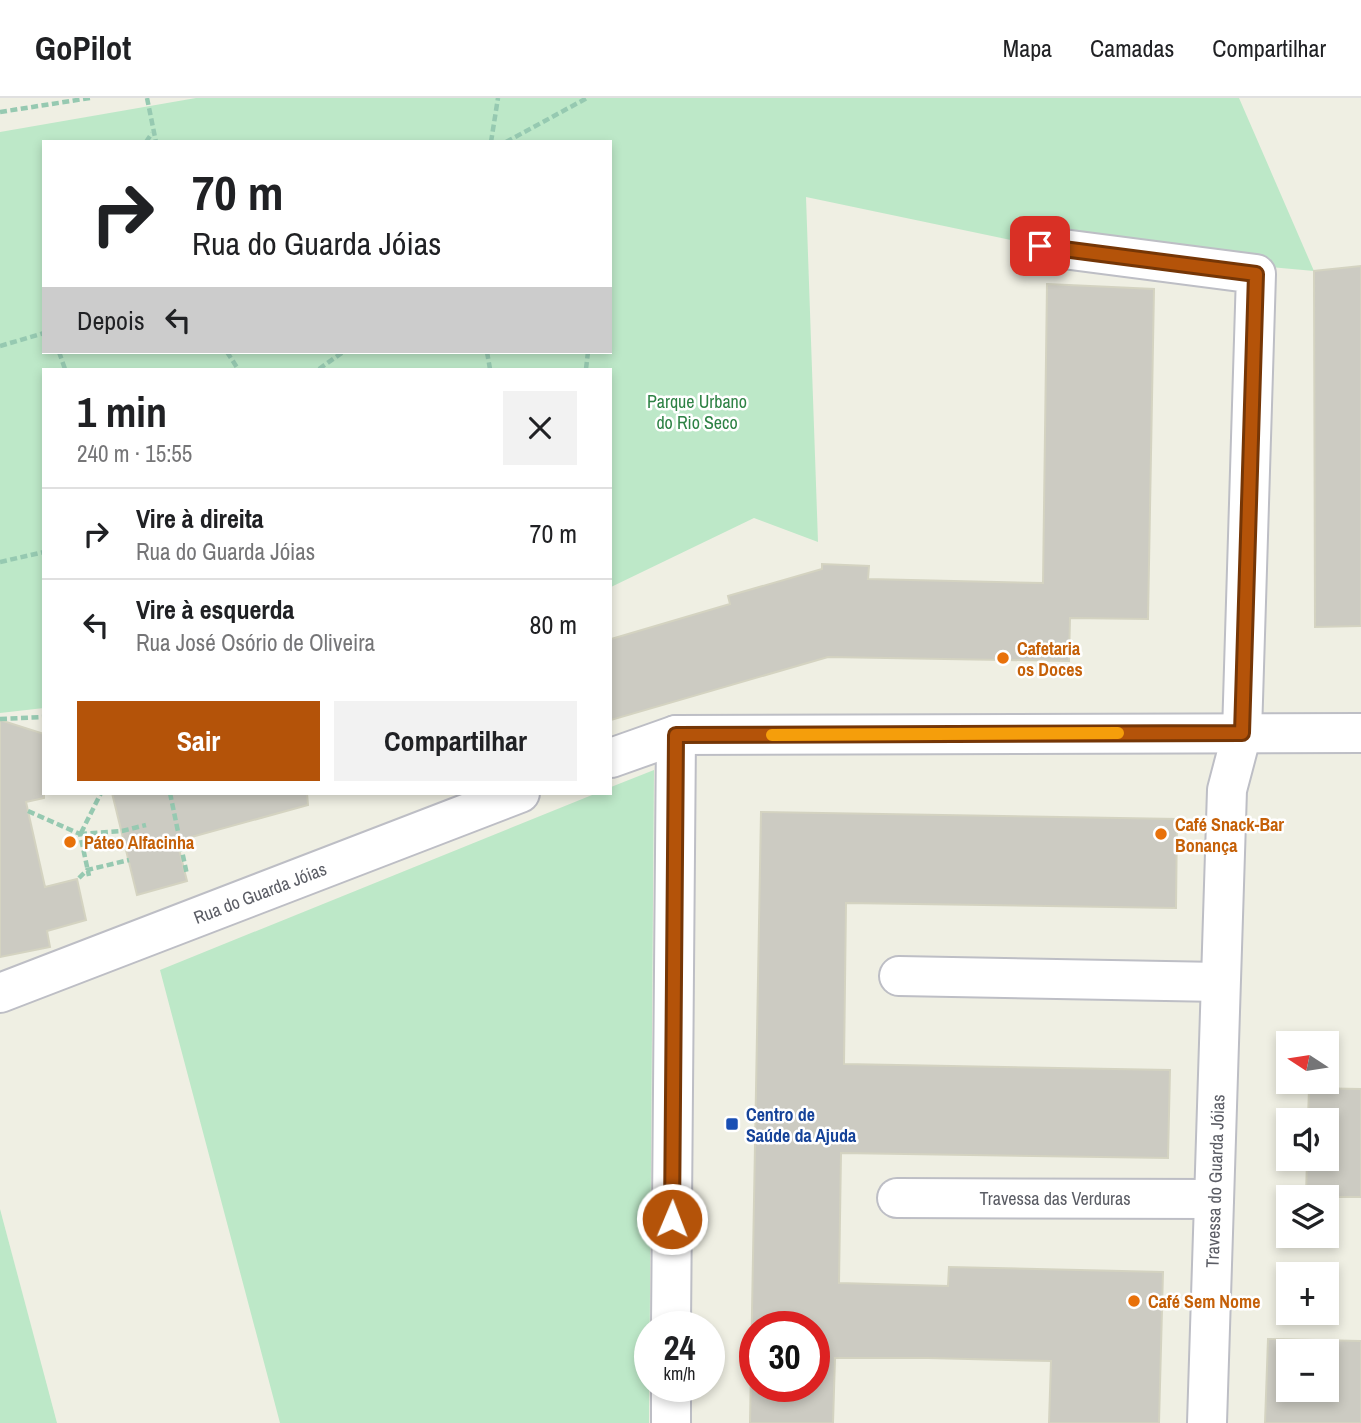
<!DOCTYPE html>
<html lang="pt">
<meta charset="utf-8">
<style>
body{margin:0;font-family:"Archivo Narrow",sans-serif;background:#f2f2f2;color:#202124;height:100vh;display:flex;flex-direction:column;font-size:26px;white-space:nowrap}
*{box-sizing:border-box;margin:0}
p{font-size:23px;color:#757577}
.icon{flex:none;width:38px;height:38px;fill:none;stroke:currentColor;stroke-width:2;stroke-linecap:round;stroke-linejoin:round}
.map{position:relative;flex:1;overflow:hidden}
.sheet{position:absolute;left:42px;top:270px;width:570px;height:427px;display:flex;flex-direction:column;background:#fff;border-radius:0px;box-shadow:0 4px 10px #0003}
.sheet>*{flex:none}
.hud{position:absolute;left:42px;top:42px;width:570px;height:214px;border-radius:0px;box-shadow:0 4px 10px #0003;background:#fff;color:#202124;overflow:hidden}
.needle{width:46px;rotate:282deg}
.buttons{position:absolute;left:1276px;top:933px;display:grid;gap:14px}
.buttons a{display:grid;place-items:center;width:63px;height:63px;border-radius:0px;background:#fff;box-shadow:0 4px 10px #0003;font-size:35px}
.speed{position:absolute;left:634px;top:1213px;display:flex;gap:14px;font-size:35px;font-weight:700;text-align:center}
.speed>*{display:grid;place-content:center;width:91px;height:91px;border-radius:50%;background:#fff;box-shadow:0 4px 10px #0003;line-height:1}
.speed small{font-size:18px;font-weight:400}
.speed .limit{border:10px solid #d22;background:#fff;color:#111}
.pin{position:absolute;display:grid;place-items:center;width:60px;height:60px;color:#fff;margin:-30px;border-radius:14px;box-shadow:0 4px 10px #0006}
.me{position:absolute;width:77px;margin:-38px;rotate:1deg;stroke-linejoin:round;filter:drop-shadow(0 0 5px #0008)}
.turn{display:flex;align-items:center;gap:24px;height:147px;padding:0 35px;font-size:32px}
.turn .icon{width:91px;height:91px;stroke-width:2.5}
.turn b{display:block;font-size:49px;line-height:60px}
.then{display:flex;align-items:center;height:66px;padding:0 35px;background:#0003;gap:14px;font-size:26px}
.round{display:grid;place-items:center;flex:none;width:74px;height:74px;border-radius:0px;background:#f2f2f2}
.headline{display:flex;align-items:center;justify-content:space-between;height:119px;padding:0 35px}
h1{font-size:42px;font-weight:800;line-height:52px}
.primary-button{display:flex;gap:14px;margin-top:auto;padding:14px 35px}
.primary-button a{flex:1;height:80px;border-radius:0px;background:#b45309;color:#fff;font-size:28px;font-weight:800;line-height:80px;text-align:center}
.primary-button a+a{background:#f2f2f2;color:#202124}
ul{padding:0;list-style:none}
li{display:flex;align-items:center;gap:21px;height:91px;padding:0 35px;border-top:2px solid #e0e0e0}
li div{flex:1}
li b{display:block;font-size:26px}
li em{font-style:normal}
header{display:flex;align-items:center;gap:42px;box-sizing:border-box;height:98px;padding:0 35px;background:#fff;border-bottom:2px solid #e0e0e0}
header strong{font-size:33px}
nav{display:flex;gap:38px;margin-inline-start:auto;font-size:24px}
.map>svg:first-child{display:block}
.green{fill:#bde8c8;fill-rule:evenodd}
.building{fill:#cccbc2;stroke:#d4d3c1;stroke-width:2;fill-rule:evenodd}
.lines{fill:none;stroke-linecap:round;stroke-linejoin:round}
.minor-casing{stroke:#bdbec5;stroke-width:42}
.path{stroke:#96c9b1;stroke-width:4.5;stroke-dasharray:7 3.5;stroke-linecap:butt}
.minor{stroke:#fff;stroke-width:38}
.route-casing{stroke:#753606;stroke-width:18}
.route{stroke:#b45309;stroke-width:12}
.slow{stroke:#f59e0b;stroke-width:12}
.food-dot{fill:#e8710a;stroke:#fff;stroke-width:2.5}
.transit-dot{fill:#1a4fb4;stroke:#fff;stroke-width:2.5}
.labels{text-anchor:middle;dominant-baseline:central;stroke-width:5;stroke-linejoin:round;paint-order:stroke}
.park-label{font-size:18px;fill:#2e8245;stroke:#fff}
.food-label{font-size:18px;font-weight:bold;fill:#c56008;stroke:#fff;text-anchor:start}
.street-label{font-size:18px;fill:#5b5d65;stroke:#fff}
.transit-label{font-size:18px;font-weight:bold;fill:#164399;stroke:#fff;text-anchor:start}
</style>
<header>
<strong>GoPilot</strong>
<nav><a>Mapa</a><a>Camadas</a><a>Compartilhar</a></nav>
</header>
<div class="map">
<svg width="1361" height="1325" viewBox="0 0 1361 1325">
<rect width="100%" height="100%" fill="#efefe3"/>
<!-- green -->
<g class="green">
<path d="M196 0H1239L1314 173 1040 148 806 99 818 444 754 420 611 489V271H44V610L0 615V34ZM44 44H611V254H44Z"/>
<polygon points="654,672 649,1325 280,1325 160,872 597,695 611,695 611,689"/>
<polygon points="0,1111 57,1325 0,1325"/>
</g>
<!-- building -->
<g class="building">
<polygon points="1361,168 1361,528 1315,529 1314,173"/>
<polygon points="1047,186 1154,191 1148,521 1070,520 1069,563 828,559 611,622 611,541 730,506 728,498 822,471 822,466 869,468 868,481 1043,485"/>
<polygon points="0,622 44,636 44,700 26,704 45,789 77,781 86,822 47,833 50,849 0,859"/>
<polygon points="112,695 307,695 308,707 177,743 187,783 137,797"/>
<path d="M761 714 1177 721 1176 810 846 805 844 966 1170 972 1168 1060 841 1055 839 1185 948 1188 949 1169 1163 1174 1159 1325H1049L1051 1263 928 1260H835L833 1325H750ZM754 1228H814V1288H754Z"/>
<polygon points="1309,990 1361,991 1361,1099 1306,1099 1307,1060 1326,1060 1326,1022 1308,1022"/>
<path d="M1268 1241 1361 1243V1325H1265ZM1288 1253H1326V1292H1288Z"/>
</g>
<g class="lines">
<!-- minor casing -->
<g class="minor-casing">
<g id="minor">
<polyline points="1040,148 1256,176 1242,635 1227,692 1207,1325"/>
<polyline points="611,660 676,637 1361,635"/>
<polyline points="899,878 1220,884"/>
<polyline points="0,895 520,695"/>
<polyline points="897,1100 1214,1101"/>
<polyline points="671,1228 676,637"/>
<polyline points="671,1325 671,1288"/>
</g>
</g>
<!-- path -->
<g class="path">
<polyline points="147,0 156,44"/>
<polyline points="0,14 90,0"/>
<polyline points="146,44 152,35"/>
<polyline points="491,44 498,0"/>
<polyline points="506,44 587,0"/>
<polyline points="0,248 44,235"/>
<polyline points="59,254 65,271"/>
<polyline points="227,254 238,271"/>
<polyline points="487,254 490,271"/>
<polyline points="319,271 343,254"/>
<polyline points="586,271 588,254"/>
<polyline points="0,464 44,454"/>
<polyline points="0,621 44,619"/>
<polyline points="170,695 187,777"/>
<polyline points="28,713 80,736 89,778"/>
<polyline points="81,735 101,695"/>
<polyline points="80,736 122,733 146,727"/>
<polyline points="79,780 87,772 129,762"/>
</g>
<!-- minor -->
<use href="#minor" class="minor"/>
</g>
<g class="lines">
<!-- route casing -->
<g class="route-casing">
<polyline id="route" points="672,1121 676,637 1242,635 1256,176 1040,148"/>
</g>
<!-- route -->
<use href="#route" class="route"/>
<!-- slow -->
<polyline class="slow" points="772,637 1118,635"/>
</g>
<!-- markers -->
<g class="food-dot">
<circle cx="1003" cy="560" r="7"/>
<circle cx="1161" cy="736" r="7"/>
<circle cx="70" cy="744" r="7"/>
<circle cx="1134" cy="1203" r="7"/>
</g>
<rect class="transit-dot" x="725" y="1019" width="14" height="14" rx="3.5"/>
<g class="labels">
<!-- park labels -->
<g class="park-label">
<text x="697" y="303">Parque Urbano<tspan x="697" dy="21">do Rio Seco</tspan></text>
</g>
<!-- food labels -->
<g class="food-label">
<text x="1017" y="550">Cafetaria<tspan x="1017" dy="21">os Doces</tspan></text>
<text x="1175" y="726">Café Snack-Bar<tspan x="1175" dy="21">Bonança</tspan></text>
<text x="84" y="744">Páteo Alfacinha</text>
<text x="1148" y="1203">Café Sem Nome</text>
</g>
<!-- street labels -->
<g class="street-label">
<text transform="translate(260 795) rotate(-21)">Rua do Guarda Jóias</text>
<text transform="translate(1215 1083) rotate(-88)">Travessa do Guarda Jóias</text>
<text x="1055" y="1100">Travessa das Verduras</text>
</g>
<!-- transit labels -->
<g class="transit-label">
<text x="746" y="1016">Centro de<tspan x="746" dy="21">Saúde da Ajuda</tspan></text>
</g>
</g>
</svg>
<div class="buttons">
<a><svg class="needle" viewBox="-14 -14 28 28"><path d="M0-13l5 13h-10z" fill="#e53935"/><path d="M0 13l5-13h-10z" fill="#757577"/></svg></a>
<a><svg class="icon" aria-label="sound" viewBox="0 0 24 24"><path d="M4 9h4l5-4v14l-5-4H4zM17 9q2 3 0 6"/></svg></a>
<a><svg class="icon" aria-label="layers" viewBox="0 0 24 24"><path d="M12 4l9 5-9 5-9-5zM3 14l9 5 9-5"/></svg></a>
<a>+</a>
<a>−</a>
</div>
<div class="speed"><div>24<small>km/h</small></div><div class="limit">30</div></div>
<div class="pin" style="left:1040px;top:148px;background:#d93025"><svg class="icon" aria-label="arrive" viewBox="0 0 24 24"><path d="M6 21V4h12l-3 4 3 4H6"/></svg></div>
<svg class="me" style="left:672px;top:1121px" viewBox="-20 -20 40 40"><circle r="17" fill="#b45309" stroke="#fff" stroke-width="3"/><path d="M0-11L8 9 0 5-8 9z" fill="#fff"/></svg>
<div class="hud">
<div class="turn"><svg class="icon" aria-label="right" viewBox="0 0 24 24"><path d="M7 20v-9h11M14 6l5 5-5 5"/></svg><div><b>70 m</b>Rua do Guarda Jóias</div></div>
<div class="then">Depois<svg class="icon" aria-label="left" viewBox="0 0 24 24"><path d="M17 20v-9H6M10 6l-5 5 5 5"/></svg></div>
</div>
<section class="sheet">
<div class="headline"><div><h1>1 min</h1><p>240 m · 15:55</p></div><a class="round"><svg class="icon" aria-label="close" viewBox="0 0 24 24"><path d="M6 6l12 12M18 6L6 18"/></svg></a></div>
<ul>
<li><svg class="icon" aria-label="right" viewBox="0 0 24 24"><path d="M7 20v-9h11M14 6l5 5-5 5"/></svg><div><b>Vire à direita</b><p>Rua do Guarda Jóias</p></div><em>70 m</em></li>
<li><svg class="icon" aria-label="left" viewBox="0 0 24 24"><path d="M17 20v-9H6M10 6l-5 5 5 5"/></svg><div><b>Vire à esquerda</b><p>Rua José Osório de Oliveira</p></div><em>80 m</em></li>
</ul>
<div class="primary-button"><a>Sair</a><a>Compartilhar</a></div>
</section>
</div>
